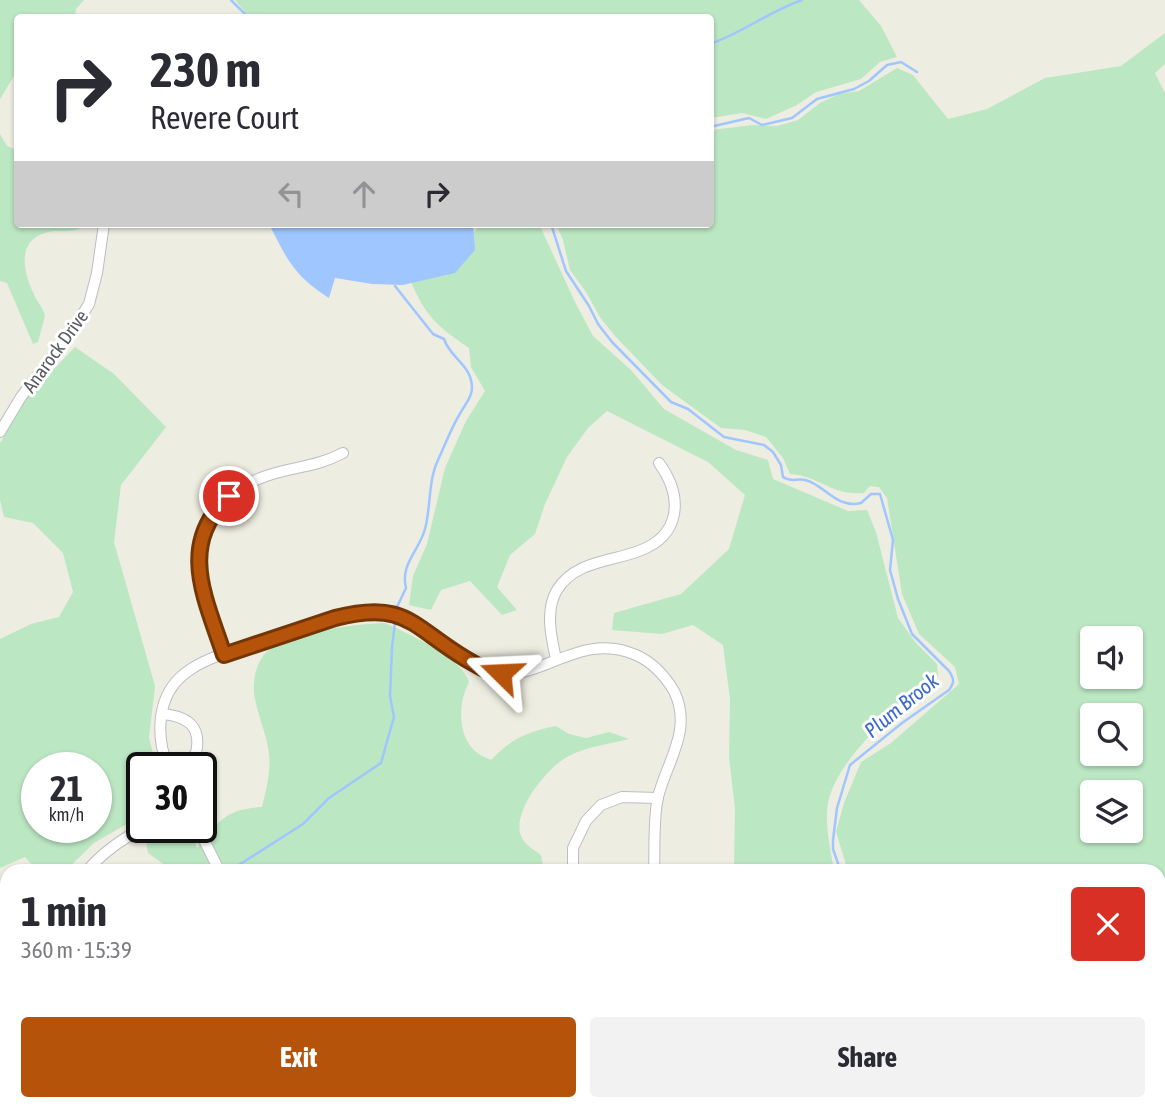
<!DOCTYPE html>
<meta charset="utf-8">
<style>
body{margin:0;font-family:"Asap Condensed",sans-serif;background:#f2f2f3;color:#2b2b33;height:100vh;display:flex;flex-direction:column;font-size:26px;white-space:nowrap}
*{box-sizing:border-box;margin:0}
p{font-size:23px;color:#7c7c81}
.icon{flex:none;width:38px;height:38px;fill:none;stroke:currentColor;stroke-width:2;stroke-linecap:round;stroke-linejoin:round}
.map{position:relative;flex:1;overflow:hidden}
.sheet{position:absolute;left:0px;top:864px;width:1166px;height:247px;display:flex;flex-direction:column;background:#fff;border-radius:21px 21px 0 0;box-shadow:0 2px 5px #0004}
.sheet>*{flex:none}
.banner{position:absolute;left:14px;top:14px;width:700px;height:214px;border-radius:7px;box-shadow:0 2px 5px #0004;background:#fff;color:#2b2b33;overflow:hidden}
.tools{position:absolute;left:1080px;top:626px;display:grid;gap:14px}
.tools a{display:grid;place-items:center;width:63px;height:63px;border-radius:7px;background:#fff;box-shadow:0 2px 5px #0004;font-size:35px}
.speed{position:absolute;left:21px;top:752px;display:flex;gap:14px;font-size:35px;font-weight:700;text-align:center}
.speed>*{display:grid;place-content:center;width:91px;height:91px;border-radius:50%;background:#fff;box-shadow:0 2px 5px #0004;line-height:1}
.speed small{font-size:18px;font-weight:400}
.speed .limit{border:4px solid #111;border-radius:10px;background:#fff;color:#111}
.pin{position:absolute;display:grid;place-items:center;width:60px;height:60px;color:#fff;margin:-30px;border:4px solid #fff;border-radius:50%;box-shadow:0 2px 7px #0007}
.me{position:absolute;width:77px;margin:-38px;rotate:291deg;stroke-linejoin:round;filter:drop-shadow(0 0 5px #0008)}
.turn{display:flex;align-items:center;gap:24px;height:147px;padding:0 21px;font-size:32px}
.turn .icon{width:91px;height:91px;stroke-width:2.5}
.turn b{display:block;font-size:49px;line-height:60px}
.lanes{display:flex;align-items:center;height:66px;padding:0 21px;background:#0003;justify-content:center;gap:35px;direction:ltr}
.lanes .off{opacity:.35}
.round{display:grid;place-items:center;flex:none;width:74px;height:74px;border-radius:7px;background:#f2f2f3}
.head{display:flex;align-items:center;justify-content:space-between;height:119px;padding:0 21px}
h1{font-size:42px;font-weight:700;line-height:52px}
.button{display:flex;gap:14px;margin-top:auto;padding:14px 21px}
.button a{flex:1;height:80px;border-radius:7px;background:#b45309;color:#fff;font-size:28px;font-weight:700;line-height:80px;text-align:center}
.button a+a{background:#f2f2f3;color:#2b2b33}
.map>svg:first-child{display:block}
.green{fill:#bce7c3;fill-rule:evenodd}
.water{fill:#a0c6ff}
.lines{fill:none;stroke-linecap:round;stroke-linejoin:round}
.stream{stroke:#a0c6ff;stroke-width:2.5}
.minor-casing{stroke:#bcbdc4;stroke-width:12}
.minor{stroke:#fff;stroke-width:10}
.route-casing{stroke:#753606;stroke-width:18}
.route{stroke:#b45309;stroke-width:12}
.labels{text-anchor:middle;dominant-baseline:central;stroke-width:6;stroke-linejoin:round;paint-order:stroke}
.street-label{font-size:19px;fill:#5a5c63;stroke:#fff}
.water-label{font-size:21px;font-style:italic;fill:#3c69c9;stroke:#fff}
</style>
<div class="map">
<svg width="1165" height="1111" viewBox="0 0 1165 1111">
<rect width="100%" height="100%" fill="#eeede1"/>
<!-- green -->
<g class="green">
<polygon points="0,0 84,0 76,9 75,17 18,18 17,71 0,99"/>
<polygon points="235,0 859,0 881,26 897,57 880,62 861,79 816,92 797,105 766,119 742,113 711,118 710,18 250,18"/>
<path d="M1165 33V64L1155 73 1165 93V1111L982 1110 971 1104H1158V872L848 871 836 832 844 803 861 762 891 743 959 684 955 667 919 634 902 594 887 498 879 487 870 486 864 493C831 496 820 476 790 474L783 458 766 437 745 430 721 428 662 385 616 337 601 319 586 292 570 270 563 240 556 224H710L711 130 753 125 777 126 798 120 820 103 839 94 859 91 897 68 913 75 948 119 987 109 1045 78 1121 66ZM1092 639H1130V677H1092ZM1092 716H1130V754H1092ZM1092 793H1130V831H1092Z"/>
<path d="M0 134 7 146 17 150 18 224H87C70 236 61 228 45 233 17 241 23 271 33 292 36 301 43 307 45 316L38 342 33 344 7 283 0 281Z"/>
<path d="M481 224H539L575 302 593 336 631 370 664 409 736 450 768 460 773 479 848 511 867 510 876 532 898 618 916 643 937 664 938 676C902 703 828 764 827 812 826 831 831 852 834 871H734L735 809 729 757 730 699 723 645 693 625 662 634 612 630 614 613 681 594 729 549 745 495 708 462 607 411 588 428 567 457 545 504 535 534 510 555 497 587 517 610 502 615 470 581 441 590 431 610 409 605 413 576 427 544 445 468 466 421 485 391 471 367 469 348C438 327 426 317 411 282L469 238Z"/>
<path d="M75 347 114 374 166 427 121 485 114 542 155 686 149 738 157 768H142V815L94 843 65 871H38L25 857 0 868V639L31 624 59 617 73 592 63 553 33 523 4 517 0 500V443L28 396ZM37 768H96V828H37Z"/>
<path d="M385 623C407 633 465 659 469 683 458 701 457 737 476 752 480 755 486 758 491 760 512 738 527 732 556 726L569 734 586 738 609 732 629 739C606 745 580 747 561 761 543 774 512 813 521 836 525 845 533 849 541 855L543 866 539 871H173L148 853 146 841C160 825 167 828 187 828L193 836 197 848C220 820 224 810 262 807 266 790 271 772 269 754 267 733 256 713 254 692 253 680 256 666 263 656 281 632 356 624 385 623Z"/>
<polygon points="7,1024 7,1104 177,1104 169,1111 0,1111 0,1034"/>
<polygon points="244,1104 493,1104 498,1111 230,1111"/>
<polygon points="539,1104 647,1104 649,1111 535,1111 541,1107"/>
<polygon points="812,1104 852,1104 848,1111 807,1111"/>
<polygon points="870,1104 940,1104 949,1111 866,1111"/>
</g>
<!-- water -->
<path class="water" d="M269 224H473L475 250 455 273 403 285 372 284 335 278 329 298C294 276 287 259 269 224Z"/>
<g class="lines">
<!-- stream -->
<g class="stream">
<polyline points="231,0 249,18"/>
<path d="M710 44C742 33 770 11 802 0"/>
<polyline points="710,127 749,118 762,125 792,118 817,99 854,89 869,81 887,65 901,62 917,72"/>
<path d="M551 224 566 271 589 306 598 324 612 342 671 402 688 409 724 437 764 445 773 452 781 465 783 477C792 483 796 478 805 480 824 484 836 509 861 503L871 494H880L893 540 890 570 898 599 912 634 949 671C954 679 955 682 949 690L902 723 850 765 837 808 833 840V849L841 872"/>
<path d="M395 286 433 334 444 339C450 358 472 365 472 388 472 398 465 404 461 412 452 426 445 445 438 460 428 481 431 507 425 529 419 551 400 564 406 588L397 607"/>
<polyline points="233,872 237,866 303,824 329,798 381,763 394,717 390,696 392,648 395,622"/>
<polyline points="951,1104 961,1111"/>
<polyline points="857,1111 862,1104"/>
</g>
<!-- minor casing -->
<g class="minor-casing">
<g id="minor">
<polyline points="0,432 21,397 72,331 89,304 97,273 104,224"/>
<path d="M224 655C200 582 170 510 266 476 294 466 314 468 343 453"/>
<path d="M556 659C551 637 545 610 557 590 575 561 610 562 639 551 682 535 683 496 659 463"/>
<path d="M162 714C187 716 202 726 196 753L183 768"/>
<path d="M169 768C157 743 156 706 175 683 179 678 185 673 191 669 212 655 241 649 265 641 293 632 322 620 351 614 364 612 380 609 393 613 428 623 460 666 493 673 542 682 580 630 636 655 652 662 665 676 674 691 693 730 667 761 658 797 653 820 655 848 654 872"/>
<polyline points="198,828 220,872"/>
<path d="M86 872C103 852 121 839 144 828"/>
<polyline points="573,872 573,848 586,821 601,805 622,797 658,798"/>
<polyline points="0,948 7,945"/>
<polyline points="524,1104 533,1111"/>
<polyline points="722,1104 725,1111"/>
<polyline points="185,1111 194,1104"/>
</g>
</g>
<!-- minor -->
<use href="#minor" class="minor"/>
</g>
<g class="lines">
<!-- route casing -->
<g class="route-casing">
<path id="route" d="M229 496C177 545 205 597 224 655L335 618C406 600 411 626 466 659 478 666 487 672 501 673"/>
</g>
<!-- route -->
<use href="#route" class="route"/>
</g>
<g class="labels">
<!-- street labels -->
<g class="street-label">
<text transform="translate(55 351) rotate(-54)">Anarock Drive</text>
</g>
<!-- water labels -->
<g class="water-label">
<text transform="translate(901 705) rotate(-39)">Plum Brook</text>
</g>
</g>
</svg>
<div class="tools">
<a><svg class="icon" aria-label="sound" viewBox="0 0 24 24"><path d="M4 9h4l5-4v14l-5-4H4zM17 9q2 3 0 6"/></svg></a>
<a><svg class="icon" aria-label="search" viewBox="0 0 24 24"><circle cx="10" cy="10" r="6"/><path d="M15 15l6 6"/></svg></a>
<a><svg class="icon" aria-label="layers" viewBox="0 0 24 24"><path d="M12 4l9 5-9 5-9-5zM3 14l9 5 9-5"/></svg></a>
</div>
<div class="speed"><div>21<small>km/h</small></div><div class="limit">30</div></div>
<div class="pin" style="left:229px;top:496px;background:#d93025"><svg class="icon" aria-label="arrive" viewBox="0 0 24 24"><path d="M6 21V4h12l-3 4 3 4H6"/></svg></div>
<svg class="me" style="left:501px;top:673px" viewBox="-20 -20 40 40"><path d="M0-17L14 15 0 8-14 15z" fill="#b45309" stroke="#fff" stroke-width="4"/></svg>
<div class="banner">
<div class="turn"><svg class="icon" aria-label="right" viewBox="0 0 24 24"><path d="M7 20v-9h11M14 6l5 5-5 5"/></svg><div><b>230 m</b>Revere Court</div></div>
<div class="lanes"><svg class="icon off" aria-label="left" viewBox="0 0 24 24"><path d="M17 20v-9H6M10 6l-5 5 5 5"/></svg><svg class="icon off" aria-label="ahead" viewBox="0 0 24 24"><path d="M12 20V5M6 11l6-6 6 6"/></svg><svg class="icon" aria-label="right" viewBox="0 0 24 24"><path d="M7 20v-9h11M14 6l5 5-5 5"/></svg></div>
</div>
<section class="sheet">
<div class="head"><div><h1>1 min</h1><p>360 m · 15:39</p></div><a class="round" style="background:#d93025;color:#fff"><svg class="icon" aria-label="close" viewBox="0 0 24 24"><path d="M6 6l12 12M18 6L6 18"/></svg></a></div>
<div class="button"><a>Exit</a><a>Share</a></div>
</section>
</div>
